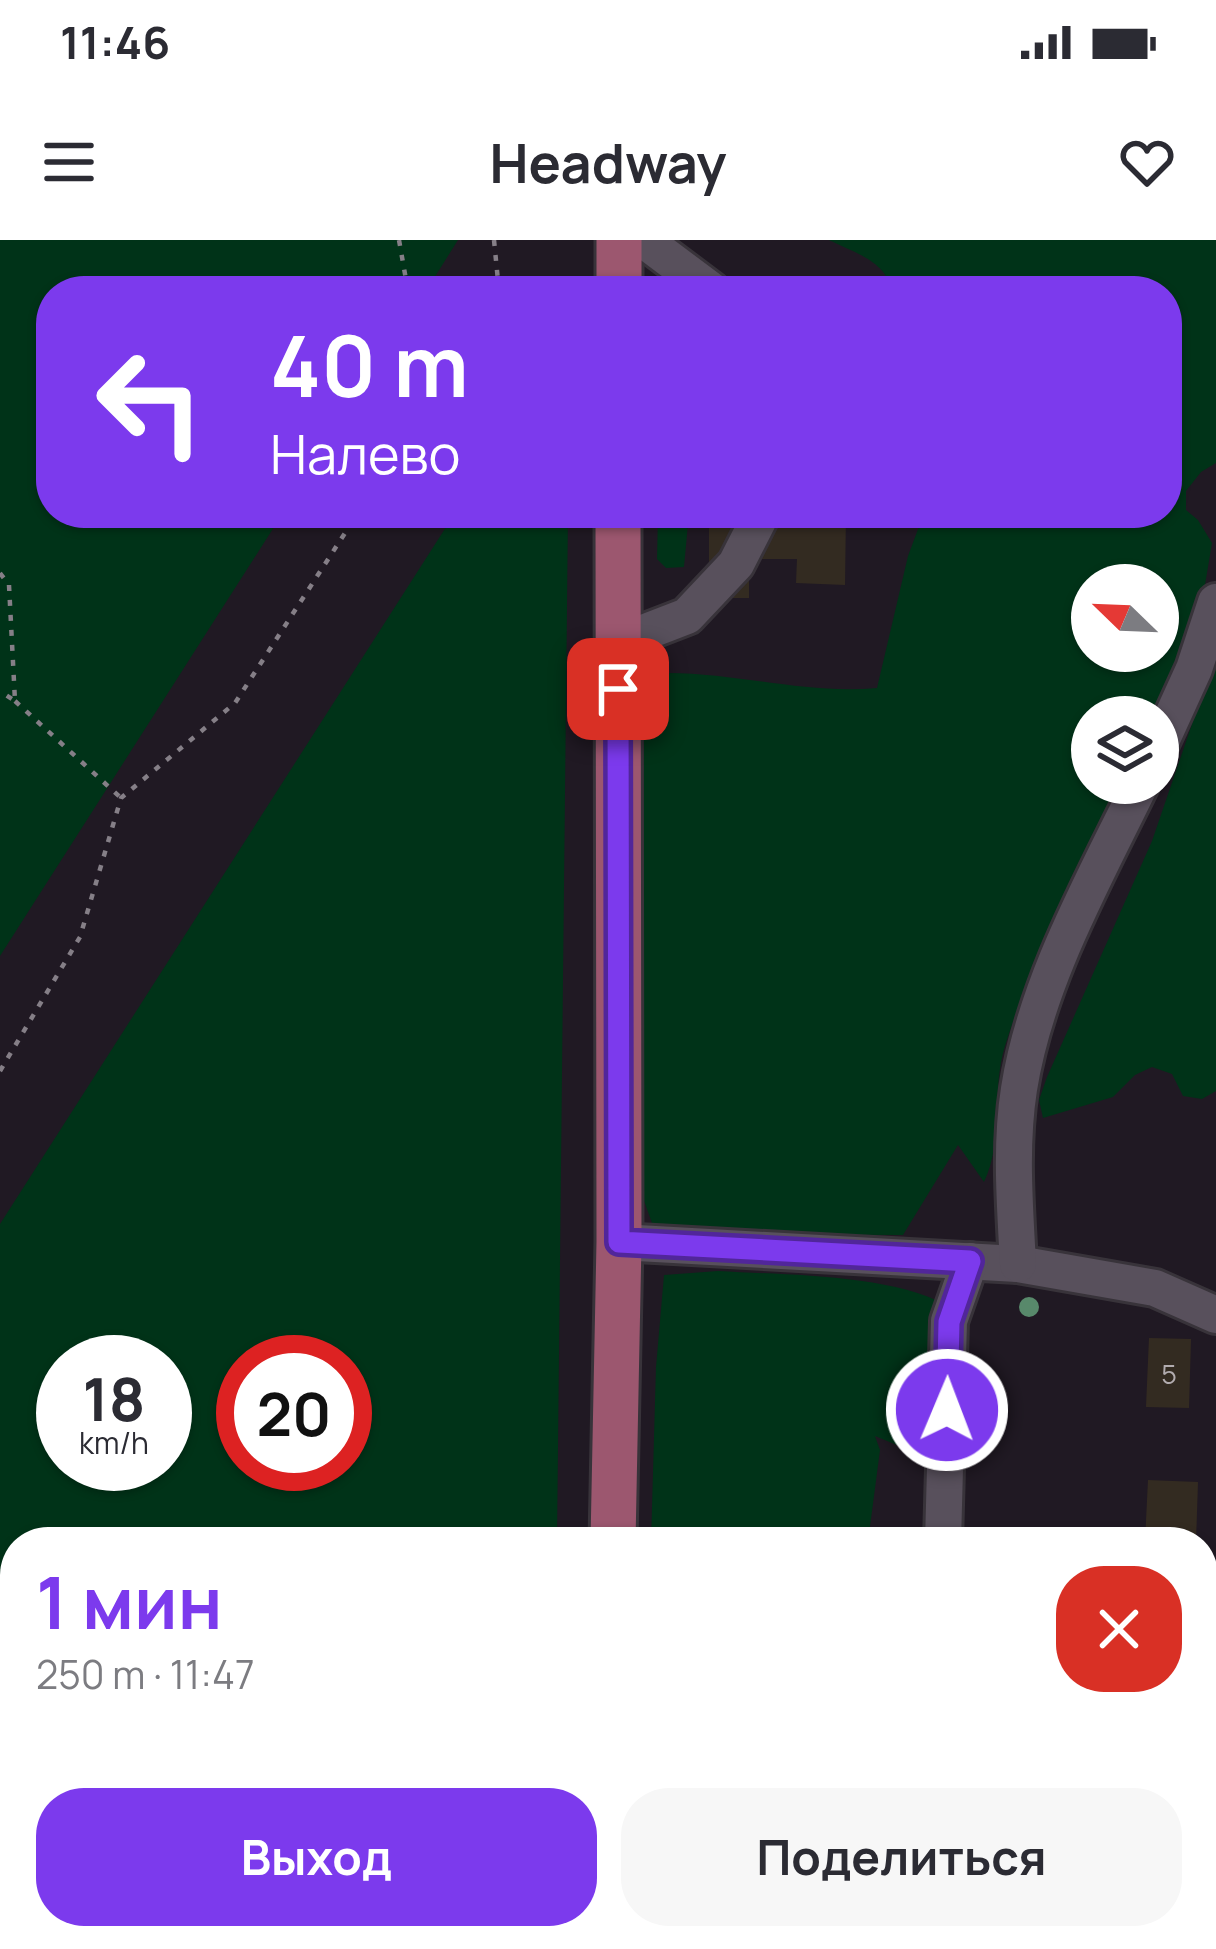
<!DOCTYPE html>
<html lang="ru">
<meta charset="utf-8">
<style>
body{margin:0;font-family:Manrope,sans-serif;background:#f7f7f7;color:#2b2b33;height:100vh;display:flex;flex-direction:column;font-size:45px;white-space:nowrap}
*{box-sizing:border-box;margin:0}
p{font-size:39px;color:#7c7c81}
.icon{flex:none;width:66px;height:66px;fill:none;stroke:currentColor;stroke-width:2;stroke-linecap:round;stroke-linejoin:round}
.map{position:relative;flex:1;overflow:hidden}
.sheet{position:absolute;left:0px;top:1287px;width:1218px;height:423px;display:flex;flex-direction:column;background:#fff;border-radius:48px 48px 0 0;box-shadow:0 3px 9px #0004}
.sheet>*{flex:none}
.guide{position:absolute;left:36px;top:36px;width:1146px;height:252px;border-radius:48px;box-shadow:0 3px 9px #0004;background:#7c3aed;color:#fff;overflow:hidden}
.needle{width:78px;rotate:293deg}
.tools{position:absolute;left:1071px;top:324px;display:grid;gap:24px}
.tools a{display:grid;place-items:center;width:108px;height:108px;border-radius:50%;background:#fff;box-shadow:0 3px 9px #0004;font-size:60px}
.speed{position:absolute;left:36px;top:1095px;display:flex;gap:24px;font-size:60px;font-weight:700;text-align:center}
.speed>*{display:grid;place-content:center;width:156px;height:156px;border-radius:50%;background:#fff;box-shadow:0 3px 9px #0004;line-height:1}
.speed small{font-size:30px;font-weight:400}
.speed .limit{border:18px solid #d22;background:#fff;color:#111}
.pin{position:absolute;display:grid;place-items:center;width:102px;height:102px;color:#fff;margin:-51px;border-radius:24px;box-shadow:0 6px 18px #0006}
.me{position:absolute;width:132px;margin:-66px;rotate:1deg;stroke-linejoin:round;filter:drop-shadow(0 0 9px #0008)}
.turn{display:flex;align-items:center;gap:42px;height:252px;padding:0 36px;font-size:54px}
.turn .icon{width:156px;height:156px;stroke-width:2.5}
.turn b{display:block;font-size:84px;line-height:102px}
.round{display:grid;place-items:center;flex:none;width:126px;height:126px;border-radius:48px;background:#f7f7f7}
.head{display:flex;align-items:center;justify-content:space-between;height:204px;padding:0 36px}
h1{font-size:72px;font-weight:700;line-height:90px;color:#7c3aed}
.action{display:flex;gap:24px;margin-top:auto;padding:24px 36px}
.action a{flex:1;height:138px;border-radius:48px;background:#7c3aed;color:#fff;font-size:48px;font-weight:700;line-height:138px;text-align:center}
.action a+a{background:#f7f7f7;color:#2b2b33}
.status{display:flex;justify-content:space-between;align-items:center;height:84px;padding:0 60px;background:#fff;direction:ltr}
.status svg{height:33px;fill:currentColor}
header{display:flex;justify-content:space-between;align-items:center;height:156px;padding:0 36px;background:#fff;font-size:54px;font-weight:700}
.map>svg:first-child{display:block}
.green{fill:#003318;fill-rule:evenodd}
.building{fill:#332b21}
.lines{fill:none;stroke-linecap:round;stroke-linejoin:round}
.minor-casing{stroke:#38333a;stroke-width:42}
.major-casing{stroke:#38333a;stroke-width:51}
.path{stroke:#857f87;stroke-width:4.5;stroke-dasharray:6 9;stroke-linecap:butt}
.minor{stroke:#58505c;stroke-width:36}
.major{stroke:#9c576f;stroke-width:45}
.tree{fill:#58896b}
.route-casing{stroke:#51269a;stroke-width:30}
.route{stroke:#7c3aed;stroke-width:21}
.labels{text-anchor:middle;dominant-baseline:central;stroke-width:12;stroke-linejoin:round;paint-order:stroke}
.number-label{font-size:27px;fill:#b2acaf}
</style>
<div class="status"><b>11:46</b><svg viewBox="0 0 49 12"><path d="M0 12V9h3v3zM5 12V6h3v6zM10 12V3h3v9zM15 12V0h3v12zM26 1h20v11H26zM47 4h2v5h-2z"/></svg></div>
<header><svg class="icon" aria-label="menu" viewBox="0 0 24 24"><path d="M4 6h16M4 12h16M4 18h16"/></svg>Headway<svg class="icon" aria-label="heart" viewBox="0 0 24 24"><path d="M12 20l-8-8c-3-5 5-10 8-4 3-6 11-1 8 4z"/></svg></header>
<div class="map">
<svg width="1216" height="1709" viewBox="0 0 1216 1709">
<rect width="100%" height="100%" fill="#201923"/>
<!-- green -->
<g class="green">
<polygon points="0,0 458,0 426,51 51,51 51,273 283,273 0,716"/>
<path d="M829 0H1216V223L1201 232 1186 251V270L1198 280 1212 303 1205 345 1157 477H1092V543H1125C1079 627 1034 714 1005 806 991 851 1004 901 984 942L958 905 903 995 663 994 652 983 643 958 644 451 659 433C732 431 804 455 877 448L908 316 924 273H1167V51H892C886 21 855 13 829 0ZM1092 345H1158V411H1092Z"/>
<path d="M455 273H568L557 1302H15V1695H553L552 1709H0V984ZM165 1122V1224H63V1122ZM345 1122V1224H243V1122Z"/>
<polygon points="658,273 689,273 684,327 666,328 657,319"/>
<polygon points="1216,427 1216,851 1202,859 1183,856 1172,834 1152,827 1135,835 1113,857 1043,878 1039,860 1047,837 1152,601 1205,446"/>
<path d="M718 1031C784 1035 889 1034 946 1065L930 1083C940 1149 931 1117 903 1161L925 1194 922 1206 909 1210 875 1196 880 1210 868 1302H651L656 1127 664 1035Z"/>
<polygon points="641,1695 824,1695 825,1709 641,1709"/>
</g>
<!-- building -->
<g class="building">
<polygon points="709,273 751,273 751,282 798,282 798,273 846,273 845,345 796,343 797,319 749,319 749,358 709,358"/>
<polygon points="1149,1098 1191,1099 1189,1168 1146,1167"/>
<polygon points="1148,1240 1198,1242 1196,1302 1145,1302"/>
<polygon points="1140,1695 1183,1695 1183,1709 1139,1709"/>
</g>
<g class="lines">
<!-- minor casing -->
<g class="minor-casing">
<g id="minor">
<polyline points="644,0 712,51"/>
<polyline points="617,403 687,376 736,324 762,273"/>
<polyline points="1158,508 1194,429 1216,362"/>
<polyline points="619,1002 1018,1024 1155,1048 1216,1075"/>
<path d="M1018 1024C1015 966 1010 907 1019 849 1036 741 1094 640 1141 543"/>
<polyline points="943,1302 949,1081 970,1021"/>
</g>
</g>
<!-- major casing -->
<g class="major-casing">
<g id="major">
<polyline points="619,51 619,0"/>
<polyline points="613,1302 619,1002 618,273"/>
<polyline points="606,1709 606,1695"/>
</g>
</g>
<!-- path -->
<g class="path">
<polyline points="399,0 408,51"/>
<polyline points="494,0 499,51"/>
<polyline points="0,333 9,345 15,461 0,451"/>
<polyline points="15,461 121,558"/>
<polyline points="0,831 80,697 121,558 235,463 358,273"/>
<polyline points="0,1604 15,1608"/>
<polyline points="198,1709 201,1695"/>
<polyline points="324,1709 339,1695"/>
<polyline points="759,1709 772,1695"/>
</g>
<!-- minor -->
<use href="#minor" class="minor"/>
<!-- major -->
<use href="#major" class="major"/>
</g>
<!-- trees -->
<circle class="tree" cx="1029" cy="1067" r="10"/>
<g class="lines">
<!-- route casing -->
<g class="route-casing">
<polyline id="route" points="618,449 619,1002 970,1021 949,1082 947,1170"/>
</g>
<!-- route -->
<use href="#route" class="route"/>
</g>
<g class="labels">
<!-- number labels -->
<g class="number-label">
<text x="1169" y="1133">5</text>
</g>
</g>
</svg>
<div class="tools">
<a><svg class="needle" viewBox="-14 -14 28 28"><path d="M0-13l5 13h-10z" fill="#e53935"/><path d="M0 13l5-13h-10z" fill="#7c7c81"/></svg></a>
<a><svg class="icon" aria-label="layers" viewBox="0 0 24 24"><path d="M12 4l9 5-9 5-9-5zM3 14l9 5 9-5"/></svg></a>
</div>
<div class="speed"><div>18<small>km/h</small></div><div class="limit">20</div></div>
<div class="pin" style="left:618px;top:449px;background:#d93025"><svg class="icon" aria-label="arrive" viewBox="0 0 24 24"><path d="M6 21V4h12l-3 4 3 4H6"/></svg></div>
<svg class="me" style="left:947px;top:1170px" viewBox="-20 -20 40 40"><circle r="17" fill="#7c3aed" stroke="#fff" stroke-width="3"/><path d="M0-11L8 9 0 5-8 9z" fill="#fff"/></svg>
<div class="guide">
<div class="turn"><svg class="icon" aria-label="left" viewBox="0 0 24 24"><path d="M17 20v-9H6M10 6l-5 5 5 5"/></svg><div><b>40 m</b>Налево</div></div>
</div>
<section class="sheet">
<div class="head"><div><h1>1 мин</h1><p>250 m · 11:47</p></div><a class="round" style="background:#d93025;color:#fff"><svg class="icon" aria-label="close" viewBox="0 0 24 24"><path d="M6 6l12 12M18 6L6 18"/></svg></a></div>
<div class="action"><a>Выход</a><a>Поделиться</a></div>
</section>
</div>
